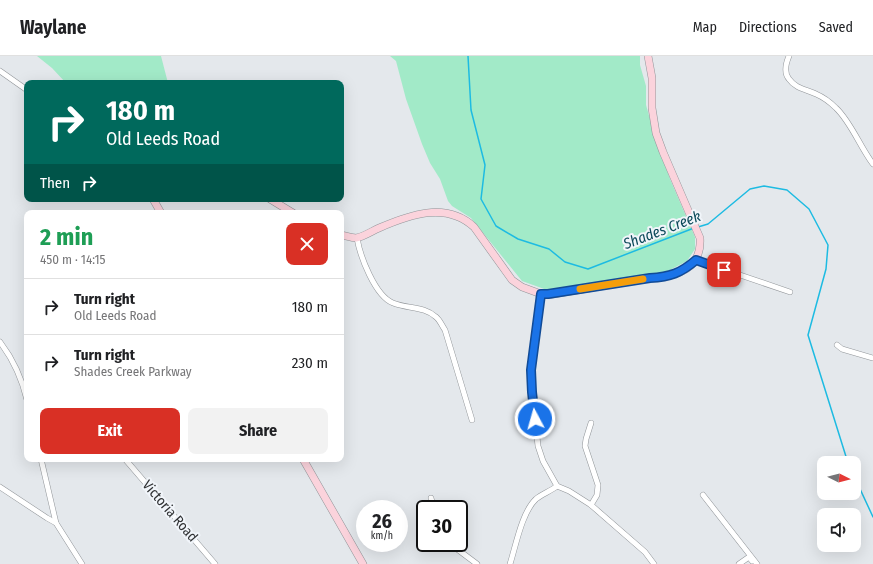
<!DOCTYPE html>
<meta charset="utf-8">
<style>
body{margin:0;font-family:"Fira Sans Condensed",sans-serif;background:#f2f2f2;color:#202124;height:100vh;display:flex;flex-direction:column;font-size:15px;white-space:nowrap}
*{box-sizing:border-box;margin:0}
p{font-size:13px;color:#757577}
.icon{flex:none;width:22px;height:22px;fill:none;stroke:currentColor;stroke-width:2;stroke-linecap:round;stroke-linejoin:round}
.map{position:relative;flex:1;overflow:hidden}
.details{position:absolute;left:24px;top:154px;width:320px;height:252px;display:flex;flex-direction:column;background:#fff;border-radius:8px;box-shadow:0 4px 16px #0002}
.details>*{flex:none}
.hud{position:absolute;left:24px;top:24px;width:320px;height:122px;border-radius:8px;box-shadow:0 4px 16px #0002;background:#00695c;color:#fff;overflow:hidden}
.needle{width:26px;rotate:96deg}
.tools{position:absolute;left:817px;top:400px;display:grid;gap:8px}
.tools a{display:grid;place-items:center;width:44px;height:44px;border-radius:8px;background:#fff;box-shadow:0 4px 16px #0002;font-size:20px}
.speed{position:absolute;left:356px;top:444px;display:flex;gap:8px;font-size:20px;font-weight:700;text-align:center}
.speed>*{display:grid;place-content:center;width:52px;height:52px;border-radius:50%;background:#fff;box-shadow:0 4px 16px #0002;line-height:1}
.speed small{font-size:10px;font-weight:400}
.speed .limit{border:2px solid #111;border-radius:6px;background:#fff;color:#111}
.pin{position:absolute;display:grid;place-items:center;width:34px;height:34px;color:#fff;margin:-17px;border-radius:8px;box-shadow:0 2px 6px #0006}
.me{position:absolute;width:44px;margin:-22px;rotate:354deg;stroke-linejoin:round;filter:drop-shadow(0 0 3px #0008)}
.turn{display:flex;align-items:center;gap:14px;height:84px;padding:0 16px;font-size:18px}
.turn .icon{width:52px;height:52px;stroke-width:2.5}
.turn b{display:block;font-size:28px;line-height:34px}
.then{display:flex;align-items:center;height:38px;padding:0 16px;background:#0003;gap:8px;font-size:15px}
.round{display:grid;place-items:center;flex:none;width:42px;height:42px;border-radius:8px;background:#f2f2f2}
.headline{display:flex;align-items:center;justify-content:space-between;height:68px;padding:0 16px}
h1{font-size:24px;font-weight:700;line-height:30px;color:#1e9e55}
.button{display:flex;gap:8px;margin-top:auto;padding:8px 16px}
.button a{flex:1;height:46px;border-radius:8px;background:#d93025;color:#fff;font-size:16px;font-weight:700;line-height:46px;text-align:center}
.button a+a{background:#f2f2f2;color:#202124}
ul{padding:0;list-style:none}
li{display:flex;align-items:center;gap:12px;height:56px;padding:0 16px;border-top:1px solid #e0e0e0}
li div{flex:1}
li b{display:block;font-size:15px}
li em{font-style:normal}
header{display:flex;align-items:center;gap:24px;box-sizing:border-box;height:56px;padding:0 20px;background:#fff;border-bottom:1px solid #e0e0e0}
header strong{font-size:19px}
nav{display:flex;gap:22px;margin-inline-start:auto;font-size:14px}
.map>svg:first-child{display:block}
.grass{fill:#a2eac8}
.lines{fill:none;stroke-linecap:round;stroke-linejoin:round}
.stream{stroke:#1dbbe2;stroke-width:1.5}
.street-casing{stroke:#919599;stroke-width:6}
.secondary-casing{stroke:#919599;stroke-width:8}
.street{stroke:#fff;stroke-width:5}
.secondary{stroke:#fbd3dc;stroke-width:7}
.route-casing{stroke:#114b97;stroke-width:10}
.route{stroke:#1a73e8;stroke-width:7}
.slow{stroke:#f59e0b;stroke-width:7}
.labels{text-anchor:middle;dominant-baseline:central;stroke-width:4;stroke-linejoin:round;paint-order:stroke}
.street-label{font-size:14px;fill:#313335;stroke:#f1f5fa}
.water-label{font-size:15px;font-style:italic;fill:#0c4a5a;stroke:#f1f5fa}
</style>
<header>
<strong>Waylane</strong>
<nav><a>Map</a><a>Directions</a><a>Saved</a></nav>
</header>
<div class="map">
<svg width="873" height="508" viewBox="0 0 873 508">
<rect width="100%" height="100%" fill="#e4e8ec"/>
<!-- grass -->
<g class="grass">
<polygon points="37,0 161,0 168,27 66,27 52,12"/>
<polygon points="390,0 640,0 640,9 646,30 646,49 650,63 670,123 695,181 695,193 687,205 664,217 547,234 522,225 471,162 452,150 448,145 440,123 430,107 422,88 406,43 396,5"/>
</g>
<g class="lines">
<!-- stream -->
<g class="stream">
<polyline points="468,0 471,54 485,109 481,143 496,170 518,183 549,193 565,206 588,213 694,172"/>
<polyline points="698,171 708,168 750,133 764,130 787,134 809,153 828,189 826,213 808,279 848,407"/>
<polyline points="854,420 873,461"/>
</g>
<!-- street casing -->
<g class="street-casing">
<g id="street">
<path d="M789 0C786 7 784 17 789 23 796 33 806 33 816 38 823 41 830 46 836 52 851 66 860 91 873 108"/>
<polyline points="0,15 27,34"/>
<path d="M357 182C360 200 375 240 393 247 408 253 424 250 436 261 440 264 442 270 445 274L472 364"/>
<polyline points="696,204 790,236"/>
<polyline points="541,238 531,314 532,336 538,390 543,405 557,430 569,435 591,449 645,496 654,508"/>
<path d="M0 286C13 303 22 323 27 344"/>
<polyline points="837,289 842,293 873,302"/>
<polyline points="41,403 56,467"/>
<polyline points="125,403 215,508"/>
<polyline points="0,431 47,462 56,467 82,508"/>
<polyline points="703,439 757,508"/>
<polyline points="431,442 434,453"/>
<polyline points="591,449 597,439 598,429 585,390 586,383 591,367"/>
<polyline points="449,487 477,508"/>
<path d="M510 508C516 489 522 456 536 443 542 438 551 435 557 430"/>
<polyline points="739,508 749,501 752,505"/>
</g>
</g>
<!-- secondary casing -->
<g class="secondary-casing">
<g id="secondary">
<polyline points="153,143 161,157"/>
<polyline points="270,143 293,157"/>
<path d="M341 179C346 180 352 182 356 182 363 181 372 175 379 172 409 159 446 145 474 171L512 224 522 231 541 238 548 239 650 222C677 221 702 213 700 182L663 96 656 77 652 52V22L648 0"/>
<polyline points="303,403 363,508"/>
</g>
</g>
<!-- street -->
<use href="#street" class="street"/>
<!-- secondary -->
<use href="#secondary" class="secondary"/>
</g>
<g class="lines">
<!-- route casing -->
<g class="route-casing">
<path id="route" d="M535 363 532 336 531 314 541 238H548L650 222C670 221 681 217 696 204L724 214"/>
</g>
<!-- route -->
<use href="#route" class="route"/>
<!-- slow -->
<polyline class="slow" points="580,233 643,223"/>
</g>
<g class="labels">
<!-- street labels -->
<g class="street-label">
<text transform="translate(170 455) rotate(49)">Victoria Road</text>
</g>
<!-- water labels -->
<g class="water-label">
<text transform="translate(662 174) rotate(-21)">Shades Creek</text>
</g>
</g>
</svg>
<div class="tools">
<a><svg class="needle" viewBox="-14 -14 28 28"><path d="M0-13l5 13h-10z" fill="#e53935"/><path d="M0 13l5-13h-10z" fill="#757577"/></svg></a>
<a><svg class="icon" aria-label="sound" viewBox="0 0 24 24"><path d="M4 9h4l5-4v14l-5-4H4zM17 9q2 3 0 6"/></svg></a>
</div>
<div class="speed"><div>26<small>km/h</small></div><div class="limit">30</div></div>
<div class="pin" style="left:724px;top:214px;background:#d93025"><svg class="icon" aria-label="arrive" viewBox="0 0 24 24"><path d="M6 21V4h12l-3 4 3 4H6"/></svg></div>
<svg class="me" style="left:535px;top:363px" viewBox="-20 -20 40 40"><circle r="17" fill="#1a73e8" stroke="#fff" stroke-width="3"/><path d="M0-11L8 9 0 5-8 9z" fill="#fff"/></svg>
<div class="hud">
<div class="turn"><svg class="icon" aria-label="right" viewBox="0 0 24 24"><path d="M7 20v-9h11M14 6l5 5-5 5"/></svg><div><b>180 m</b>Old Leeds Road</div></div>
<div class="then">Then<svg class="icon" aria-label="right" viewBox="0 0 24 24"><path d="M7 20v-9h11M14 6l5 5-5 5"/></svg></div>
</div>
<section class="details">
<div class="headline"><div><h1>2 min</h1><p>450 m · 14:15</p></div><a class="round" style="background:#d93025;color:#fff"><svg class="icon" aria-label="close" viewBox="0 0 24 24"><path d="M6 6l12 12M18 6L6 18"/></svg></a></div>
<ul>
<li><svg class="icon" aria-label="right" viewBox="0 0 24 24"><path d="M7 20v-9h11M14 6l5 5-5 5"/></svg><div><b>Turn right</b><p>Old Leeds Road</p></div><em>180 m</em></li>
<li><svg class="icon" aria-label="right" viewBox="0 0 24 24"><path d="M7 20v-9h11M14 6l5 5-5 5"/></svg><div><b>Turn right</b><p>Shades Creek Parkway</p></div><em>230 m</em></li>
</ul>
<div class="button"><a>Exit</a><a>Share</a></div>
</section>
</div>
